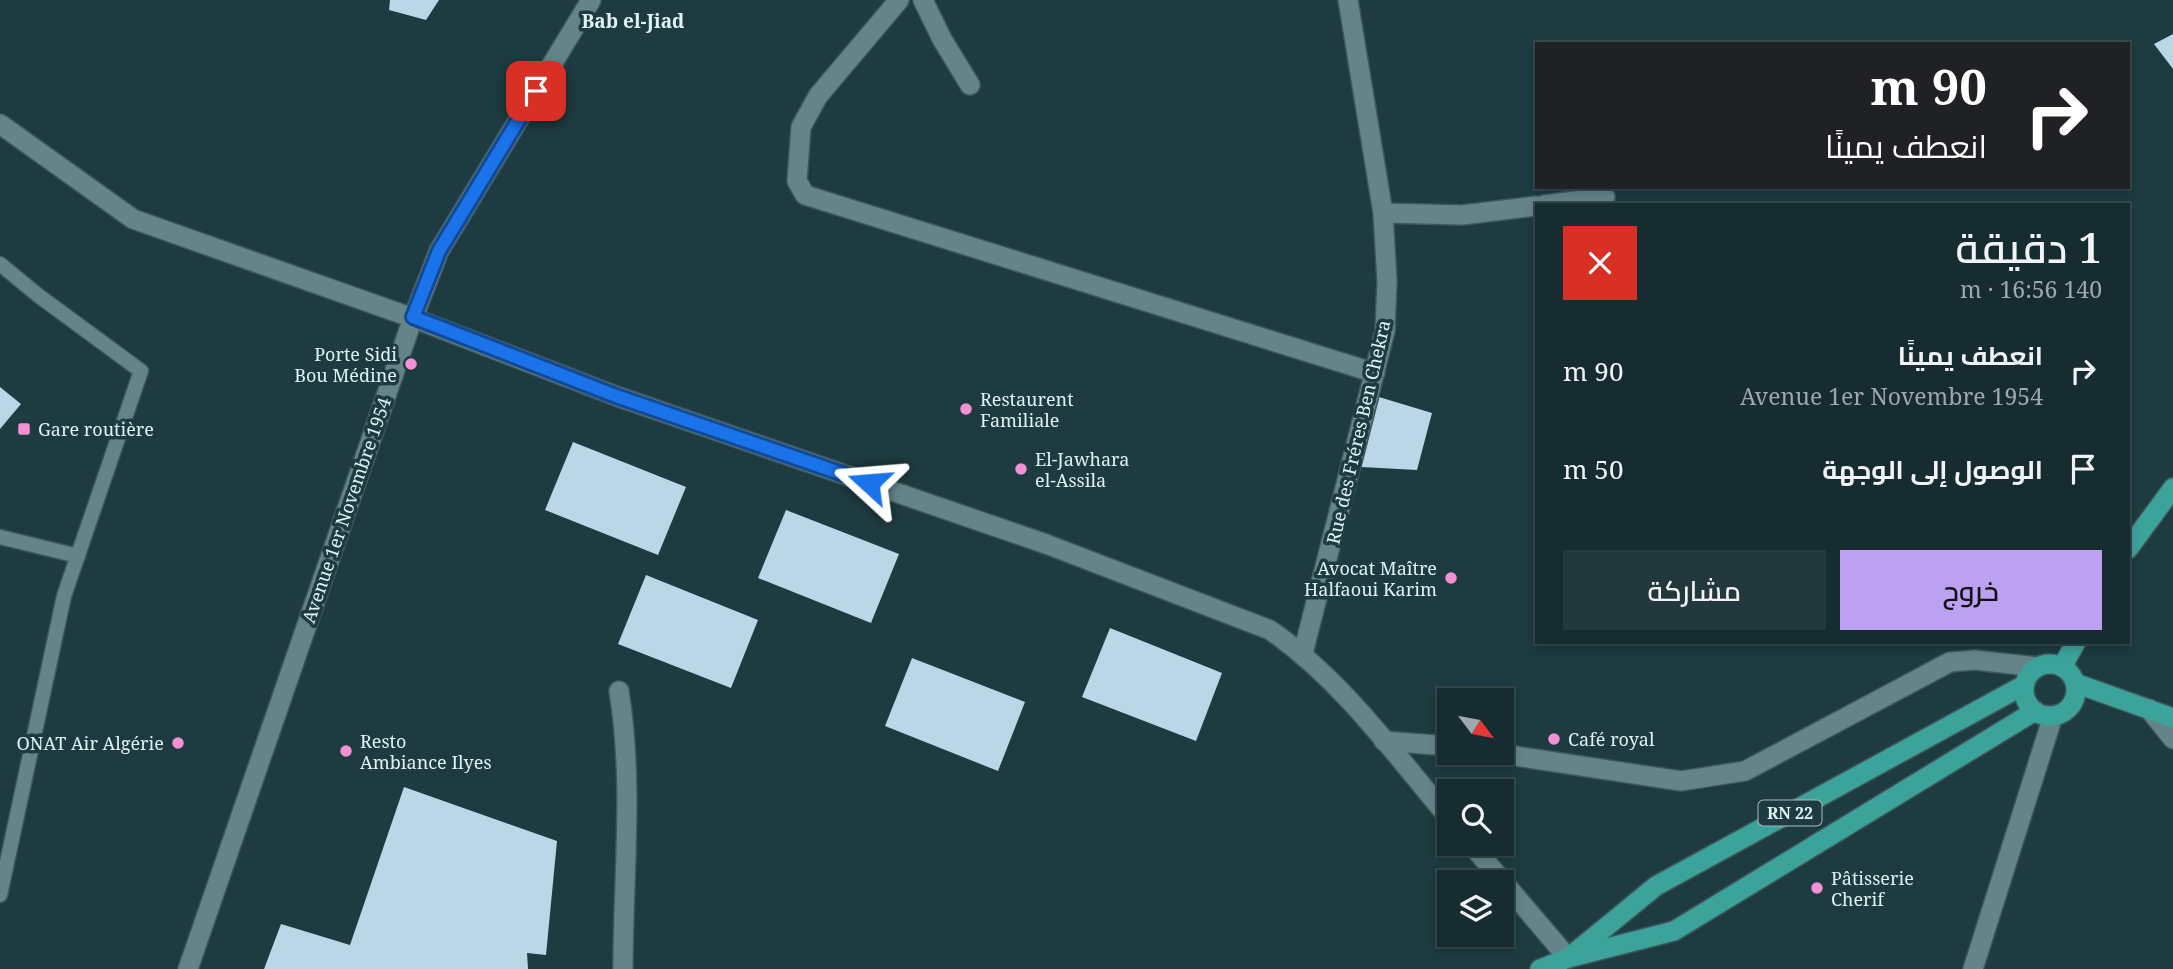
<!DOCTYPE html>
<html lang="ar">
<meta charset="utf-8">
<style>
body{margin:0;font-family:"Noto Serif",Cairo,serif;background:#23383c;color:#f1f3f6;direction:rtl;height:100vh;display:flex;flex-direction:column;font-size:26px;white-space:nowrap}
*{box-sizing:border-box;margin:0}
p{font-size:23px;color:#9ea7ab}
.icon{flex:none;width:38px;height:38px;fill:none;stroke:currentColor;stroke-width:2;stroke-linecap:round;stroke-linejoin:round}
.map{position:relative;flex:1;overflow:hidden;direction:ltr}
.details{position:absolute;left:1535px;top:203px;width:595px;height:441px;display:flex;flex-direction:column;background:#162c30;border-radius:0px;box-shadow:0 4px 10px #0003,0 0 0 2px #35484c;direction:rtl}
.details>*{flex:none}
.banner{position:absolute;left:1535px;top:42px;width:595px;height:147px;border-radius:0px;box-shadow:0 4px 10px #0003,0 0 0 2px #35484c;direction:rtl;background:#202124;color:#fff;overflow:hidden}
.needle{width:46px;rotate:122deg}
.tools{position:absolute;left:1437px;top:688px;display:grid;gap:14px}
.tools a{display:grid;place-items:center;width:77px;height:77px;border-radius:0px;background:#162c30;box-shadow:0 4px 10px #0003,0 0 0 2px #35484c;font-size:35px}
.pin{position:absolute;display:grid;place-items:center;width:60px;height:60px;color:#fff;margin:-30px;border-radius:14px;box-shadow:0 4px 10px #0006}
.me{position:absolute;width:77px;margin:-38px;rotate:289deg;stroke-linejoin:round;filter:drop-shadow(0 0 5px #0008)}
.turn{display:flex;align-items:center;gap:24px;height:147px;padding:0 28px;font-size:32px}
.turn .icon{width:91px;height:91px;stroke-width:2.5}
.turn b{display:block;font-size:49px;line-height:60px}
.round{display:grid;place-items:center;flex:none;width:74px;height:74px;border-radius:0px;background:#23383c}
.headline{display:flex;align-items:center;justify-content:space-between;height:119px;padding:0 28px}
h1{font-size:42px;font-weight:600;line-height:52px}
.button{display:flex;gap:14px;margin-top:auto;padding:14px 28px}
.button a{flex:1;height:80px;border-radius:0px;background:#bca0f2;color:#111;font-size:28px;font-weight:600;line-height:80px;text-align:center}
.button a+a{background:#23383c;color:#f1f3f6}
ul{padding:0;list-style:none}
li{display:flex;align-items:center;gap:21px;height:98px;padding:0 28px}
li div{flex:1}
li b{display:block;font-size:26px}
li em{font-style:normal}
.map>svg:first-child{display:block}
.building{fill:#bbd6e6}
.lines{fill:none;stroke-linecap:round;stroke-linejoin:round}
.service-casing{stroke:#3d585c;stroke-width:17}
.minor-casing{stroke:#3d585c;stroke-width:22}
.secondary-casing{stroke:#3d585c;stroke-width:22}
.primary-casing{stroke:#3d585c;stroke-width:22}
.service{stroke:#648489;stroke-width:14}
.minor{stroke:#648489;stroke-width:19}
.secondary{stroke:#648489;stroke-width:19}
.primary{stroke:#3ba39a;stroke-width:19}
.route-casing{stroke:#114b97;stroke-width:18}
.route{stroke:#1a73e8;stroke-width:12}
.poi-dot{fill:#f491d4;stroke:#1d3b40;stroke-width:2.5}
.labels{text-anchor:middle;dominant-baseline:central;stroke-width:7;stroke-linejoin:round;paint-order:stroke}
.shield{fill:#1d3b40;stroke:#a6bbbf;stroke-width:2}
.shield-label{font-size:16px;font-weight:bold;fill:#e1f2f5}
.poi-label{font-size:18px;fill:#e1f2f5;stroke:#1d3b40;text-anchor:start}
.street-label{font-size:18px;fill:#e1f2f5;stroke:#1d3b40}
.neighbourhood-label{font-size:19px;font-weight:bold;fill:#e1f2f5;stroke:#1d3b40}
</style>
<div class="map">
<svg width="2173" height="969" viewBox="0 0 2173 969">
<rect width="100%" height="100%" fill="#1d3b40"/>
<!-- building -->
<g class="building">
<polygon points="390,0 439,0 426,20 389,10"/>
<polygon points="2173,34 2173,69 2154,44"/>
<polygon points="0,387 21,404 0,429"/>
<polygon points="1379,397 1432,413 1417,470 1361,467"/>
<polygon points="573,442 686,487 658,555 545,510"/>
<polygon points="786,510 899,554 871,623 758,578"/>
<polygon points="646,575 758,620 731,688 618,644"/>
<polygon points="1110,628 1222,673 1196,741 1082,697"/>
<polygon points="912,658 1025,702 998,771 885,726"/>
<polygon points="404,787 557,841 546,955 527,953 528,969 264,969 281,924 350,945"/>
</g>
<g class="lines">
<!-- service casing -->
<g class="service-casing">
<g id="service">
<polyline points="0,264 39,296 141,371 64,596 0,895"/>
<polyline points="0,537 78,556"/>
</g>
</g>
<!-- minor casing -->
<g class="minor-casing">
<g id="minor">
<polyline points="899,0 818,96 801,127 797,181 805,195 1375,373"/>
<polyline points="923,0 942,39 970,85"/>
<polyline points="1544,205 1605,197"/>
<polyline points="1383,213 1462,215 1536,206"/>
<polyline points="1303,653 1385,331 1387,281 1383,213 1348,0"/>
<path d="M619 691C634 784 623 876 623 969"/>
<polyline points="2149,709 2173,739"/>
<polyline points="1384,741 1449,746"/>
<polyline points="1489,752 1681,781 1745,771 1950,662 1975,660 2037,667"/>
<polyline points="188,969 413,318 439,251 591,0"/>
<polyline points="1973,969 2053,716"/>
</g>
</g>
<!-- secondary casing -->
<g class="secondary-casing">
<g id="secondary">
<path d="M0 124 133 219 413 318 616 396 1046 544 1270 630C1341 679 1394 753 1449 818"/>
<polyline points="1471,844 1568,958"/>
</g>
</g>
<!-- primary casing -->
<g class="primary-casing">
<g id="primary">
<polyline points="2128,549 2173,488"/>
<circle cx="2050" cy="690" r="26"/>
<polyline points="2062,667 2076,642"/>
<polyline points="2075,683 2173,718"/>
<polyline points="1573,954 1656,886 2024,685"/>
<polyline points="1540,969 1568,958 1674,931 2035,711"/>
</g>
</g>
<!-- service -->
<use href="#service" class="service"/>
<!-- minor -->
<use href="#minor" class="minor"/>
<!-- secondary -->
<use href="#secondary" class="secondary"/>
<!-- primary -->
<use href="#primary" class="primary"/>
</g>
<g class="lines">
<!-- route casing -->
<g class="route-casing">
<polyline id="route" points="536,91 439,251 413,317 616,396 869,483"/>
</g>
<!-- route -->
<use href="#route" class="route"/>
</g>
<!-- markers -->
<g class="poi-dot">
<circle cx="411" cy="364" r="7"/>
<circle cx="966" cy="409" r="7"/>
<rect x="17" y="422" width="14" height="14" rx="3.5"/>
<circle cx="1021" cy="469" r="7"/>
<circle cx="1451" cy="578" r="7"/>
<circle cx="1554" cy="739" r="7"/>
<circle cx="178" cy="743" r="7"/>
<circle cx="346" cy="751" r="7"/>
<circle cx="1817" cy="888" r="7"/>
</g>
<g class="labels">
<!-- shield labels -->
<rect class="shield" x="1758.5" y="800.5" width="63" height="25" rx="5"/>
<g class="shield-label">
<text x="1790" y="813">RN 22</text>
</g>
<!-- poi labels -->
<g class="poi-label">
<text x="397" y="354" text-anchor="end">Porte Sidi<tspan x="397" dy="21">Bou Médine</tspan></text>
<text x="980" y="399">Restaurent<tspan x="980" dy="21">Familiale</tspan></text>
<text x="38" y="429">Gare routière</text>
<text x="1035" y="459">El-Jawhara<tspan x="1035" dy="21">el-Assila</tspan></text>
<text x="1437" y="568" text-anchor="end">Avocat Maître<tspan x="1437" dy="21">Halfaoui Karim</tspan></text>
<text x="1568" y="739">Café royal</text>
<text x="360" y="741">Resto<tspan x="360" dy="21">Ambiance Ilyes</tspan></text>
<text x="164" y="743" text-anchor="end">ONAT Air Algérie</text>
<text x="1831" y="878">Pâtisserie<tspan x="1831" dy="21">Cherif</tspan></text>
</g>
<!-- street labels -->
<g class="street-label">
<text transform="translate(1358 432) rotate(-77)">Rue des Fréres Ben Chekra</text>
<text transform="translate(346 510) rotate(-71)">Avenue 1er Novembre 1954</text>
</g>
<!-- neighbourhood labels -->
<g class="neighbourhood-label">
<text x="633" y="21">Bab el-Jiad</text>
</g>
</g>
</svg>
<div class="tools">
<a><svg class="needle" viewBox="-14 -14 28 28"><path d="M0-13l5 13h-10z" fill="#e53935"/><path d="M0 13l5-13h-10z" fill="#9ea7ab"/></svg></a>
<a><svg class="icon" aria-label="search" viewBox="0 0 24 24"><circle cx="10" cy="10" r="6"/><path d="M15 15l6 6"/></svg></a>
<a><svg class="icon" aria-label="layers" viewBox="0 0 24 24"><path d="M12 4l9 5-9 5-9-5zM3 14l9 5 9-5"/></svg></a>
</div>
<div class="pin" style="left:536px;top:91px;background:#d93025"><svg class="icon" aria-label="arrive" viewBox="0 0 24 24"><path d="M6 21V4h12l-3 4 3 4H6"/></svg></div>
<svg class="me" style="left:869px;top:483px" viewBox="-20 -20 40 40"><path d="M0-17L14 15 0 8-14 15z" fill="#1a73e8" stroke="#fff" stroke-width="4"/></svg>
<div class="banner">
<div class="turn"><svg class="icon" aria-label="right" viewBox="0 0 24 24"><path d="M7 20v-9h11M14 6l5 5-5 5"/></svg><div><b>90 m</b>انعطف يمينًا</div></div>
</div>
<section class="details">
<div class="headline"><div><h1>1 دقيقة</h1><p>140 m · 16:56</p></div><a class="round" style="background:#d93025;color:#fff"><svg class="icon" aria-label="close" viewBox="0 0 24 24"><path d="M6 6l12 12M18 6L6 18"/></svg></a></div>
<ul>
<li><svg class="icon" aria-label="right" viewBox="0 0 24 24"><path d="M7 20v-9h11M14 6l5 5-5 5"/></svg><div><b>انعطف يمينًا</b><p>Avenue 1er Novembre 1954</p></div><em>90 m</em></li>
<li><svg class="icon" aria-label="arrive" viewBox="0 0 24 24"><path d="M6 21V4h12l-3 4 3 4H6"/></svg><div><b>الوصول إلى الوجهة</b></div><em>50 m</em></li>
</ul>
<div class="button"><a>خروج</a><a>مشاركة</a></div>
</section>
</div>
